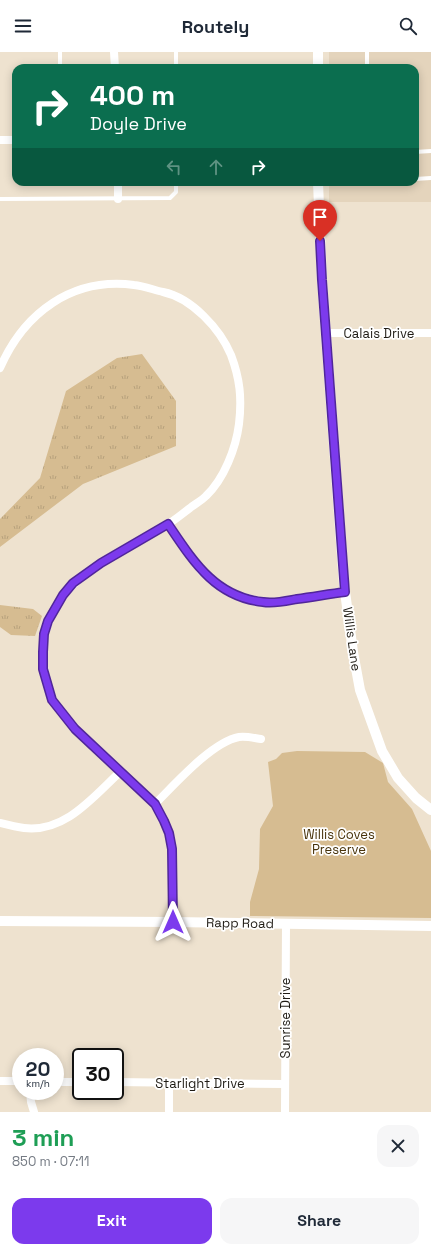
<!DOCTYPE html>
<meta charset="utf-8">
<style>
body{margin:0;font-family:"Space Grotesk",sans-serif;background:#f6f6f7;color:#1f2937;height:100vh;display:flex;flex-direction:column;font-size:15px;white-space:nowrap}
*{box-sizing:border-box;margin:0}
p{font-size:13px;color:#747a83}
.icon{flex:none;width:22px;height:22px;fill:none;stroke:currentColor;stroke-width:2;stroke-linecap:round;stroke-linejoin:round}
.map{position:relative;height:1060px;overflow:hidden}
.sheet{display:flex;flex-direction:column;background:#fff;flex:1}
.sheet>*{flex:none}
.banner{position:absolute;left:12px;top:12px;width:407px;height:122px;border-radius:12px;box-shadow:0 2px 10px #0003;background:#0b6e4f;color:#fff;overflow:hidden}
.speed{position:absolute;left:12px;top:996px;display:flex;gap:8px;font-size:20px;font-weight:700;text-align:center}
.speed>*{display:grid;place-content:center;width:52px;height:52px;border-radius:50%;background:#fff;box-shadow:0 2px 10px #0003;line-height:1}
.speed small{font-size:10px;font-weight:400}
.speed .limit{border:2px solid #111;border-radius:6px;background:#fff;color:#111}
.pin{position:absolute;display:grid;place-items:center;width:34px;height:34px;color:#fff;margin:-41px -17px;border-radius:50% 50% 50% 0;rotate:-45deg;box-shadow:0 0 4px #0007}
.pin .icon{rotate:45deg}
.me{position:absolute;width:44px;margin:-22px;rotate:0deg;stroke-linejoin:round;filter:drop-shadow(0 0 3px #0008)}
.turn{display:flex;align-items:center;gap:14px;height:84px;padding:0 12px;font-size:18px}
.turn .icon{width:52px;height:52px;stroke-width:2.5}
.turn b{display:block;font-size:28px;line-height:34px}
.lanes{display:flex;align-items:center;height:38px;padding:0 12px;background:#0003;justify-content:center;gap:20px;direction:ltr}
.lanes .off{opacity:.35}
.round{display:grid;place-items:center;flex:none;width:42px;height:42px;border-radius:12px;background:#f6f6f7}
.summary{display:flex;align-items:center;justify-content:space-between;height:68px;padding:0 12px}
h1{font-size:24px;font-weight:600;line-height:30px;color:#1e9e55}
.cta{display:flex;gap:8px;margin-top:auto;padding:8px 12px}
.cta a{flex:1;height:46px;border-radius:12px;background:#7c3aed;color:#fff;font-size:16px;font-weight:600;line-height:46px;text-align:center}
.cta a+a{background:#f6f6f7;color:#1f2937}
header{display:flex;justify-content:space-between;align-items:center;height:52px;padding:0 12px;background:#fff;font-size:18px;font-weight:600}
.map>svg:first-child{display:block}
.built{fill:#e4d4bc}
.grass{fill:url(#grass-tufts)}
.park{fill:#d6bc91}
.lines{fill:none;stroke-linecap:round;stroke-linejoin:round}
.service{stroke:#fff;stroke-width:4}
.minor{stroke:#fff;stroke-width:8}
.tertiary{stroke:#fff;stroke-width:10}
.route-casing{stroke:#51269a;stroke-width:10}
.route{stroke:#7c3aed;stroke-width:7}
.labels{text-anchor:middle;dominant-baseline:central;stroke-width:3.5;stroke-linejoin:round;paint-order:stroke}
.street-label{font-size:13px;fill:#1f1b14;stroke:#fff}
.park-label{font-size:13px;fill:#48330b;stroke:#fff}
</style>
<header><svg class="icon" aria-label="menu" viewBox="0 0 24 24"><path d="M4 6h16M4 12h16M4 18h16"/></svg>Routely<svg class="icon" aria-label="search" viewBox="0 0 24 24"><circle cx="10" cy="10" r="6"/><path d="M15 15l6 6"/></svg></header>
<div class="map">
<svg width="431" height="1060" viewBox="0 0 431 1060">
<defs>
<pattern id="grass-tufts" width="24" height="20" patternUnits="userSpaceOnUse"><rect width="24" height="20" fill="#d6bc91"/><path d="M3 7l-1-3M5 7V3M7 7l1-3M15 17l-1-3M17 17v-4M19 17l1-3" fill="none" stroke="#b7a17c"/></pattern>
</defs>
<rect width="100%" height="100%" fill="#eee2cf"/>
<!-- built -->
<polygon class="built" points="329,0 431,0 431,150 329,150 329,130 415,130 415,16 329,16"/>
<!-- grass -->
<g class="grass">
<polygon points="142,302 176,349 176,394 83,432 0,495 0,467 40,426 66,339 117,306"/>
<polygon points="0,553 33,557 42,564 35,584 11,583 0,575"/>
</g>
<!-- park -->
<polygon class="park" points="297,699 365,700 383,711 388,730 412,757 431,799 431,866 250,864 250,850 259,817 260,777 273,754 268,710 276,707 282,701"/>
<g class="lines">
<!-- service -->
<g class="service">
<polyline points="60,0 60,16"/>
<polyline points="176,0 176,16"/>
<polyline points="367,0 367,16"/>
<polyline points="415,100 431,99"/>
<polyline points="415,127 431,126"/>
<polyline points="0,147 170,146 176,140 176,130"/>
</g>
<!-- minor -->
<g class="minor">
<polyline points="114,0 115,16"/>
<polyline points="0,88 16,88"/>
<polyline points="118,130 118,147"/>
<polyline points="326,281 431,281"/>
<path d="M0 316C24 261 72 225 134 233 144 234 154 238 163 240 192 246 220 277 231 303 240 327 242 346 239 372 236 396 224 427 206 444 201 449 195 452 190 456 182 462 174 469 165 474 114 505 45 529 43 600 43 614 47 638 53 649 56 653 59 657 62 661 81 685 104 705 126 725 135 734 148 742 155 753 161 760 165 771 169 780 174 794 172 810 172 825 173 840 173 855 173 870"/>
<polyline points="168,472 201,519 213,530 236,543 264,550 278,550 345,540"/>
<path d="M155 752C175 732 212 690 239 685 246 684 254 686 261 687"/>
<path d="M0 771C8 773 16 775 24 776 65 781 93 745 120 720"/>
<polyline points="0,1029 21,1029"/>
<polyline points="55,1030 81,1030"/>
<polyline points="115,1030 285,1032"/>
<polyline points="169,1031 169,1060"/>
<polyline points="30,1039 31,1050 34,1060"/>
<polyline points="285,1060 286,872"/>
</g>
<!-- tertiary -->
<g class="tertiary">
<polyline points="318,0 318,16"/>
<polyline points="318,130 322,228 344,532 353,600 360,638 382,699 398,726 416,746 431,758"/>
<polyline points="0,869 173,870 431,874"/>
</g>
</g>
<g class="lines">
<!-- route casing -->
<g class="route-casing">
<path id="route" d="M173 870 172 797 169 781 164 769 155 752 75 677 52 648 43 617V600L44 582 48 569 63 543 73 531 101 511 168 472C193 509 215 545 263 550 274 552 286 549 297 547 313 545 329 542 345 540L322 228 320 189"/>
</g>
<!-- route -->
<use href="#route" class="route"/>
</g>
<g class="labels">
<!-- street labels -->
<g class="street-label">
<text x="379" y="281">Calais Drive</text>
<text transform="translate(352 587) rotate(82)">Willis Lane</text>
<text transform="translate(240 871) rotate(1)">Rapp Road</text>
<text transform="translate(285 966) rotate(-90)">Sunrise Drive</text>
<text x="200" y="1031">Starlight Drive</text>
</g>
<!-- park labels -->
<g class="park-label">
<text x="339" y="782">Willis Coves<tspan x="339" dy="15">Preserve</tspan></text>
</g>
</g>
</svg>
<div class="speed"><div>20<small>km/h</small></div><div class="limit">30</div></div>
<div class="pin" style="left:320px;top:189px;background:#d93025"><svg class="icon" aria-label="arrive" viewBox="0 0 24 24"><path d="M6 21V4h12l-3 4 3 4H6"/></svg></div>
<svg class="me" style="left:173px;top:870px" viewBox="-20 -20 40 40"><path d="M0-17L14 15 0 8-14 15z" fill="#7c3aed" stroke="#fff" stroke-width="4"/></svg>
<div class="banner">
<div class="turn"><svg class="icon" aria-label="right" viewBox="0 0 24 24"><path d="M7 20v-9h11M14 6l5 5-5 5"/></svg><div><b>400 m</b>Doyle Drive</div></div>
<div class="lanes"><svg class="icon off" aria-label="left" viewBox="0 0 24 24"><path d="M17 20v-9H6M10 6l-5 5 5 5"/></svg><svg class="icon off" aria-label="ahead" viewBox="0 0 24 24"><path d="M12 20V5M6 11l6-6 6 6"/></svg><svg class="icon" aria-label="right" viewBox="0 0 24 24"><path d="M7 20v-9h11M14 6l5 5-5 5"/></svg></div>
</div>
</div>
<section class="sheet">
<div class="summary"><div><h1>3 min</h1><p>850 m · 07:11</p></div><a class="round"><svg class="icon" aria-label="close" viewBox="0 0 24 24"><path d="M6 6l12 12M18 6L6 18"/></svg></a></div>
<div class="cta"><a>Exit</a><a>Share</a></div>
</section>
